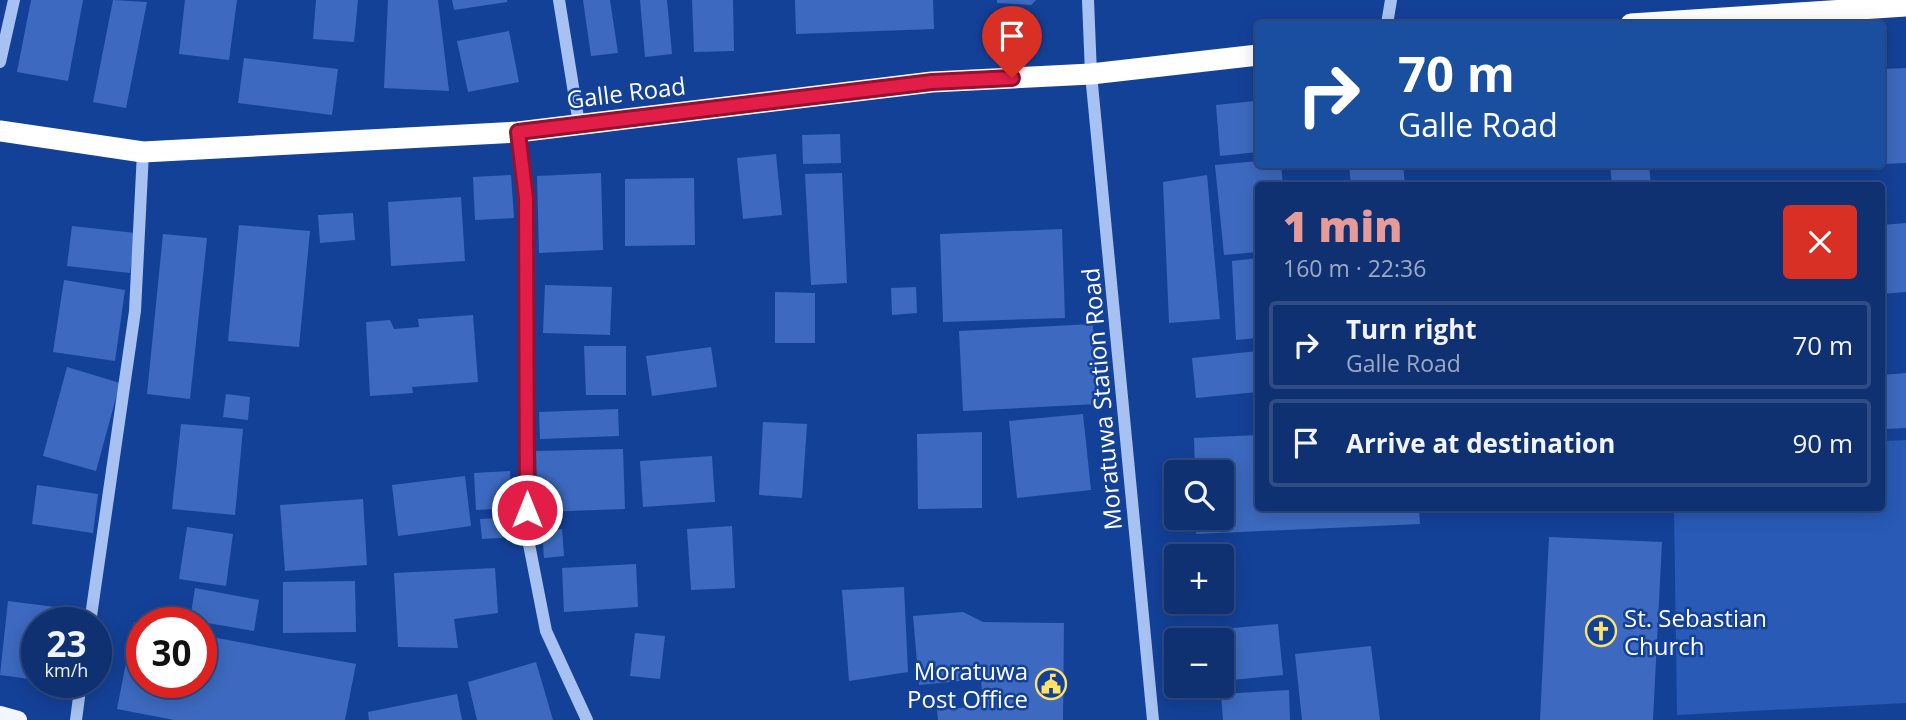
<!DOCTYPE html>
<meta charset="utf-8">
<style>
body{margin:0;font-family:"Open Sans",sans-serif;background:#1d3d7a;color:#f1f3f6;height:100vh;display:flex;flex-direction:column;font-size:26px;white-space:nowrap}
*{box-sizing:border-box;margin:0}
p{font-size:23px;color:#9ba9c4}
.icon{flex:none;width:38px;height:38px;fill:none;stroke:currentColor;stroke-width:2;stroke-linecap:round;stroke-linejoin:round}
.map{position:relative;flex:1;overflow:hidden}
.side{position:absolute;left:1255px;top:182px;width:630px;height:329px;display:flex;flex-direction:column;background:#0f3172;border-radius:7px;box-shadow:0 4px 18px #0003,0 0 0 2px #2f4c84}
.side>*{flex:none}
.banner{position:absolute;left:1255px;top:21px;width:630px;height:147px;border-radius:7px;box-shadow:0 4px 18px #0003,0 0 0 2px #2f4c84;background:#1a4fa0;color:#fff;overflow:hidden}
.fabs{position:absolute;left:1164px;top:460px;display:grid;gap:14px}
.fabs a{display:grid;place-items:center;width:70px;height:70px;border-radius:7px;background:#0f3172;box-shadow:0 4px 18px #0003,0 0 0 2px #2f4c84;font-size:35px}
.speed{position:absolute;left:21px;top:607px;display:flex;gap:14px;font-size:35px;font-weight:700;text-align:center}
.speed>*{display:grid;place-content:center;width:91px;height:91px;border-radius:50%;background:#0f3172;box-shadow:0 4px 18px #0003,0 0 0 2px #2f4c84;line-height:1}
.speed small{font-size:18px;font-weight:400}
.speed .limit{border:10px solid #d22;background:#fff;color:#111}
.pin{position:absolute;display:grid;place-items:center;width:60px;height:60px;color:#fff;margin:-72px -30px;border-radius:50% 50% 50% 0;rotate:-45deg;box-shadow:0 0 7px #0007}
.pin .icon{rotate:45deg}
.me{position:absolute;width:77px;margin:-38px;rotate:0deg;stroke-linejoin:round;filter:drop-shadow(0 0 5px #0008)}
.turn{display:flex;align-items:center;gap:24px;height:147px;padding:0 28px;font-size:32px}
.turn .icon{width:91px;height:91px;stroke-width:2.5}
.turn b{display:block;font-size:49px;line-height:60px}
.round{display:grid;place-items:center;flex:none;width:74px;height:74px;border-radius:7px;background:#1d3d7a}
.summary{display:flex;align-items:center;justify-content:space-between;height:119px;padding:0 28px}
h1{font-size:42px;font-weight:800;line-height:52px;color:#e69b98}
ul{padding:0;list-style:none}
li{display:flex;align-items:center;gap:21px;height:88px;margin:0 14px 10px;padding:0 14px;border:4px solid #2f4c84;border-radius:7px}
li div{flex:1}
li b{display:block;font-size:26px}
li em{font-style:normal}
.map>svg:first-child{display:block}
.green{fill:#285ab6}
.building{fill:#3d6ac0}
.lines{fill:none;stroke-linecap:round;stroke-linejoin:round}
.minor{stroke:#a7c2f2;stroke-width:12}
.major{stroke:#f3f6ff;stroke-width:18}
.highway{stroke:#fff;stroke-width:21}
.route-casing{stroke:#92132f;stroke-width:18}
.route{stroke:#e11d48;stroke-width:12}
.labels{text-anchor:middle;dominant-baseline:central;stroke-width:5;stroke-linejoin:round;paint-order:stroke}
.street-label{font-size:24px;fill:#fff;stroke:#144198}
.poi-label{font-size:24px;fill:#fff;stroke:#144198;text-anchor:start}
</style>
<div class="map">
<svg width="1906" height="720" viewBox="0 0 1906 720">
<rect width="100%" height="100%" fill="#144198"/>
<!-- green -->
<polygon class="green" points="1906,440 1906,703 1677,715 1674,508 1881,508 1885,441"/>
<!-- building -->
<g class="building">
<polygon points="31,0 83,0 68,81 17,72"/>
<polygon points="113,0 147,2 126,108 93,102"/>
<polygon points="185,0 237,0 229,60 179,54"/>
<polygon points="316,0 358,0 354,42 313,39"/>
<polygon points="388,0 438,0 449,91 384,88"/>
<polygon points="452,0 507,0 507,2 454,10"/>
<polygon points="583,0 610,0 618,53 591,56"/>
<polygon points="640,0 667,0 672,54 645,57"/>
<polygon points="692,0 733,0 734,51 694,52"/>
<polygon points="795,0 933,0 934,29 796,34"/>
<polygon points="997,0 1036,0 1031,5 997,3"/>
<polygon points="509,31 519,82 468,92 457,41"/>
<polygon points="244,58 338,69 332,115 238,103"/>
<polygon points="1906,68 1906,163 1881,164 1881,69"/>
<polygon points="1255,101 1258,152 1220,156 1216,105"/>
<polygon points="840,134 841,163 803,164 802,135"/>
<polygon points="776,154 782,215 743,219 737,158"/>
<polygon points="1258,161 1258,164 1281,164 1283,186 1258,186 1258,252 1224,255 1215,165"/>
<polygon points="1349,164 1403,164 1405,186 1351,186"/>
<polygon points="1610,164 1649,164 1651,186 1612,186"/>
<polygon points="601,173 603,250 539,253 537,176"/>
<polygon points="842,173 847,283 811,285 805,174"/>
<polygon points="511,175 514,218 475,220 473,177"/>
<polygon points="1207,175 1220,319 1169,323 1163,182"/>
<polygon points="694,178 695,245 625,246 625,179"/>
<polygon points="461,197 465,261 391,266 388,202"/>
<polygon points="353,213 355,240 320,243 318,215"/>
<polygon points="1906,223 1906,292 1881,294 1881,225"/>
<polygon points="239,225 310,231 299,347 228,341"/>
<polygon points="72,226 135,233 130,273 67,266"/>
<polygon points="1062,229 1065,318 943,322 940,234"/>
<polygon points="163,234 207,238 190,399 147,394"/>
<polygon points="1258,258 1258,338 1236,340 1232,261"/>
<polygon points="64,280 125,290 115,361 53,352"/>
<polygon points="545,285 612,287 610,335 543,333"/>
<polygon points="916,287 917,313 892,315 891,288"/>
<polygon points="775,292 815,293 815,343 775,343"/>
<polygon points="473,315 478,382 412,387 413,393 370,396 366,322 390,320 394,329 419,327 418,319"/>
<polygon points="1093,324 1097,404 963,411 959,331"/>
<polygon points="584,346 626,346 626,395 586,395"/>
<polygon points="711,347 717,387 652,396 646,356"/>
<polygon points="1258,351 1258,392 1196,398 1192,358"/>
<polygon points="67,367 120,383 96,471 43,456"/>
<polygon points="1906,373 1906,428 1886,429 1882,375"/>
<polygon points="226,394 250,397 248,420 223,417"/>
<polygon points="618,409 619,436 540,439 539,412"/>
<polygon points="1083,414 1091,490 1017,498 1009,421"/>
<polygon points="763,422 807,424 802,498 759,495"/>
<polygon points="181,424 243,429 235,515 172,509"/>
<polygon points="982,432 982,508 918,509 917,434"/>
<polygon points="1258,435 1258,508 1419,508 1420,524 1196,534 1196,518 1222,518 1222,472 1195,472 1194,438"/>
<polygon points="623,449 625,509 538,512 536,451"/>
<polygon points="712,456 715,502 643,507 640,461"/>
<polygon points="510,471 512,508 476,510 474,473"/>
<polygon points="465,476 471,526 398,536 392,485"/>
<polygon points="37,485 98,494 93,533 32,524"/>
<polygon points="363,499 367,565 285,571 280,505"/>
<polygon points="513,517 514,537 482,539 480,519"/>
<polygon points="732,526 735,588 691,590 687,529"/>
<polygon points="187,527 233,534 226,586 179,579"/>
<polygon points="562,529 564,556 544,558 542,531"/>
<polygon points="1549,537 1662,542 1653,720 1540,720"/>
<polygon points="636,564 638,607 564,612 562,568"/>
<polygon points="495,568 498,613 454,619 458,648 398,647 394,573"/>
<polygon points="355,581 356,632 283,633 283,582"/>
<polygon points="904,587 908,672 849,681 842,590"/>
<polygon points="195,588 259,600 254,631 190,620"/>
<polygon points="8,601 79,610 78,623 37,623 37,680 0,675"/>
<polygon points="963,612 983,622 1064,623 1063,720 938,720 937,710 983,706 981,679 919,685 913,616"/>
<polygon points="134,622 142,624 142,682 201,682 201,635 356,664 345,720 174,720 117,709"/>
<polygon points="1278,624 1283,675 1222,681 1222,640 1190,640 1189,632"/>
<polygon points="635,633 665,636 660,679 630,676"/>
<polygon points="1371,646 1380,720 1302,720 1295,654"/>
<polygon points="536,662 553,720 477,720 468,682"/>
<polygon points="1289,690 1290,720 1223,720 1221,694"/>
<polygon points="457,694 462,720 369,720 368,712"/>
</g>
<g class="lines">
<!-- minor -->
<g class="minor">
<polyline points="559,0 579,124"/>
<polyline points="1088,0 1091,74 1153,720"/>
<polyline points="1387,24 1391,0"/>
<polyline points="0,62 14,0"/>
<polyline points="518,132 526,198 527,534 546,631 587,720"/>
<polyline points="90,623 135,311 143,152"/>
<polyline points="76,720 81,682"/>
</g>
<!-- major -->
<polyline class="major" points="0,715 18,720"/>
<!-- highway -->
<g class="highway">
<polyline points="1631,24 1906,6"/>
<polyline points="0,131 143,152 518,132 932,82 1091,74 1258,55"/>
</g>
</g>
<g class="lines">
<!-- route casing -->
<g class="route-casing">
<polyline id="route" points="527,510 526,198 518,132 932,82 1012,78"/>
</g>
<!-- route -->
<use href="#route" class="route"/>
</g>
<!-- icons -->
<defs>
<g id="church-ring" transform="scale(1.575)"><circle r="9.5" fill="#144198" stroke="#ffe369" stroke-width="1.5"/><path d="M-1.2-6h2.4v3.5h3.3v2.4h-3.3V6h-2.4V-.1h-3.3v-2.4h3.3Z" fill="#ffe369"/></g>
<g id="civic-ring" transform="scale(1.575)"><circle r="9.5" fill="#144198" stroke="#ffe369" stroke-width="1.5"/><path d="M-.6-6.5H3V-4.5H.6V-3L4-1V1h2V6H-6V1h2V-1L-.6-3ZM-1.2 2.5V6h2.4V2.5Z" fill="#ffe369"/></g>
</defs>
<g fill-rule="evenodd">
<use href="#church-ring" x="1601" y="631"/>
<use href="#civic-ring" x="1051" y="684"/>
</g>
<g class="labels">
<!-- street labels -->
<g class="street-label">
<text transform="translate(626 92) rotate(-7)">Galle Road</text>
<text transform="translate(1101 399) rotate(-95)">Moratuwa Station Road</text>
</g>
<!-- poi labels -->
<g class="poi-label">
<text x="1624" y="617">St. Sebastian<tspan x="1624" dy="28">Church</tspan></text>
<text x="1028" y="670" text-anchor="end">Moratuwa<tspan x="1028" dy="28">Post Office</tspan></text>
</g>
</g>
</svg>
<div class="fabs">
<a><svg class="icon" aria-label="search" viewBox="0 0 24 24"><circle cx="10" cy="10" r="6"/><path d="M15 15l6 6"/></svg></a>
<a>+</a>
<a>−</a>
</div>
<div class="speed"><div>23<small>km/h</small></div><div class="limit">30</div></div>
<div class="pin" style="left:1012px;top:78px;background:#d93025"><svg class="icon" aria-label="arrive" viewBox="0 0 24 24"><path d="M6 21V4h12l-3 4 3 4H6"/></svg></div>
<svg class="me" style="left:527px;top:510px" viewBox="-20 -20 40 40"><circle r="17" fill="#e11d48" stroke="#fff" stroke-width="3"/><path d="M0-11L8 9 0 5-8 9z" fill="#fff"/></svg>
<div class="banner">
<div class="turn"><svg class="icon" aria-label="right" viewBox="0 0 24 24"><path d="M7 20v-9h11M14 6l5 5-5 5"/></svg><div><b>70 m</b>Galle Road</div></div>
</div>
<section class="side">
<div class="summary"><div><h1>1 min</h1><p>160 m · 22:36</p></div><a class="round" style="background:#d93025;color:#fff"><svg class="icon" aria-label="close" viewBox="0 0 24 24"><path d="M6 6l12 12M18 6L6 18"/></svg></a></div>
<ul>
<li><svg class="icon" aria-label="right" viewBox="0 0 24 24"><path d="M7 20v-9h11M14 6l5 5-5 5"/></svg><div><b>Turn right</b><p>Galle Road</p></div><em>70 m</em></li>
<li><svg class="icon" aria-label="arrive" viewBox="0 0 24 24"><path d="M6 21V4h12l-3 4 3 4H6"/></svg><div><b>Arrive at destination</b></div><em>90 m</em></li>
</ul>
</section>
</div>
